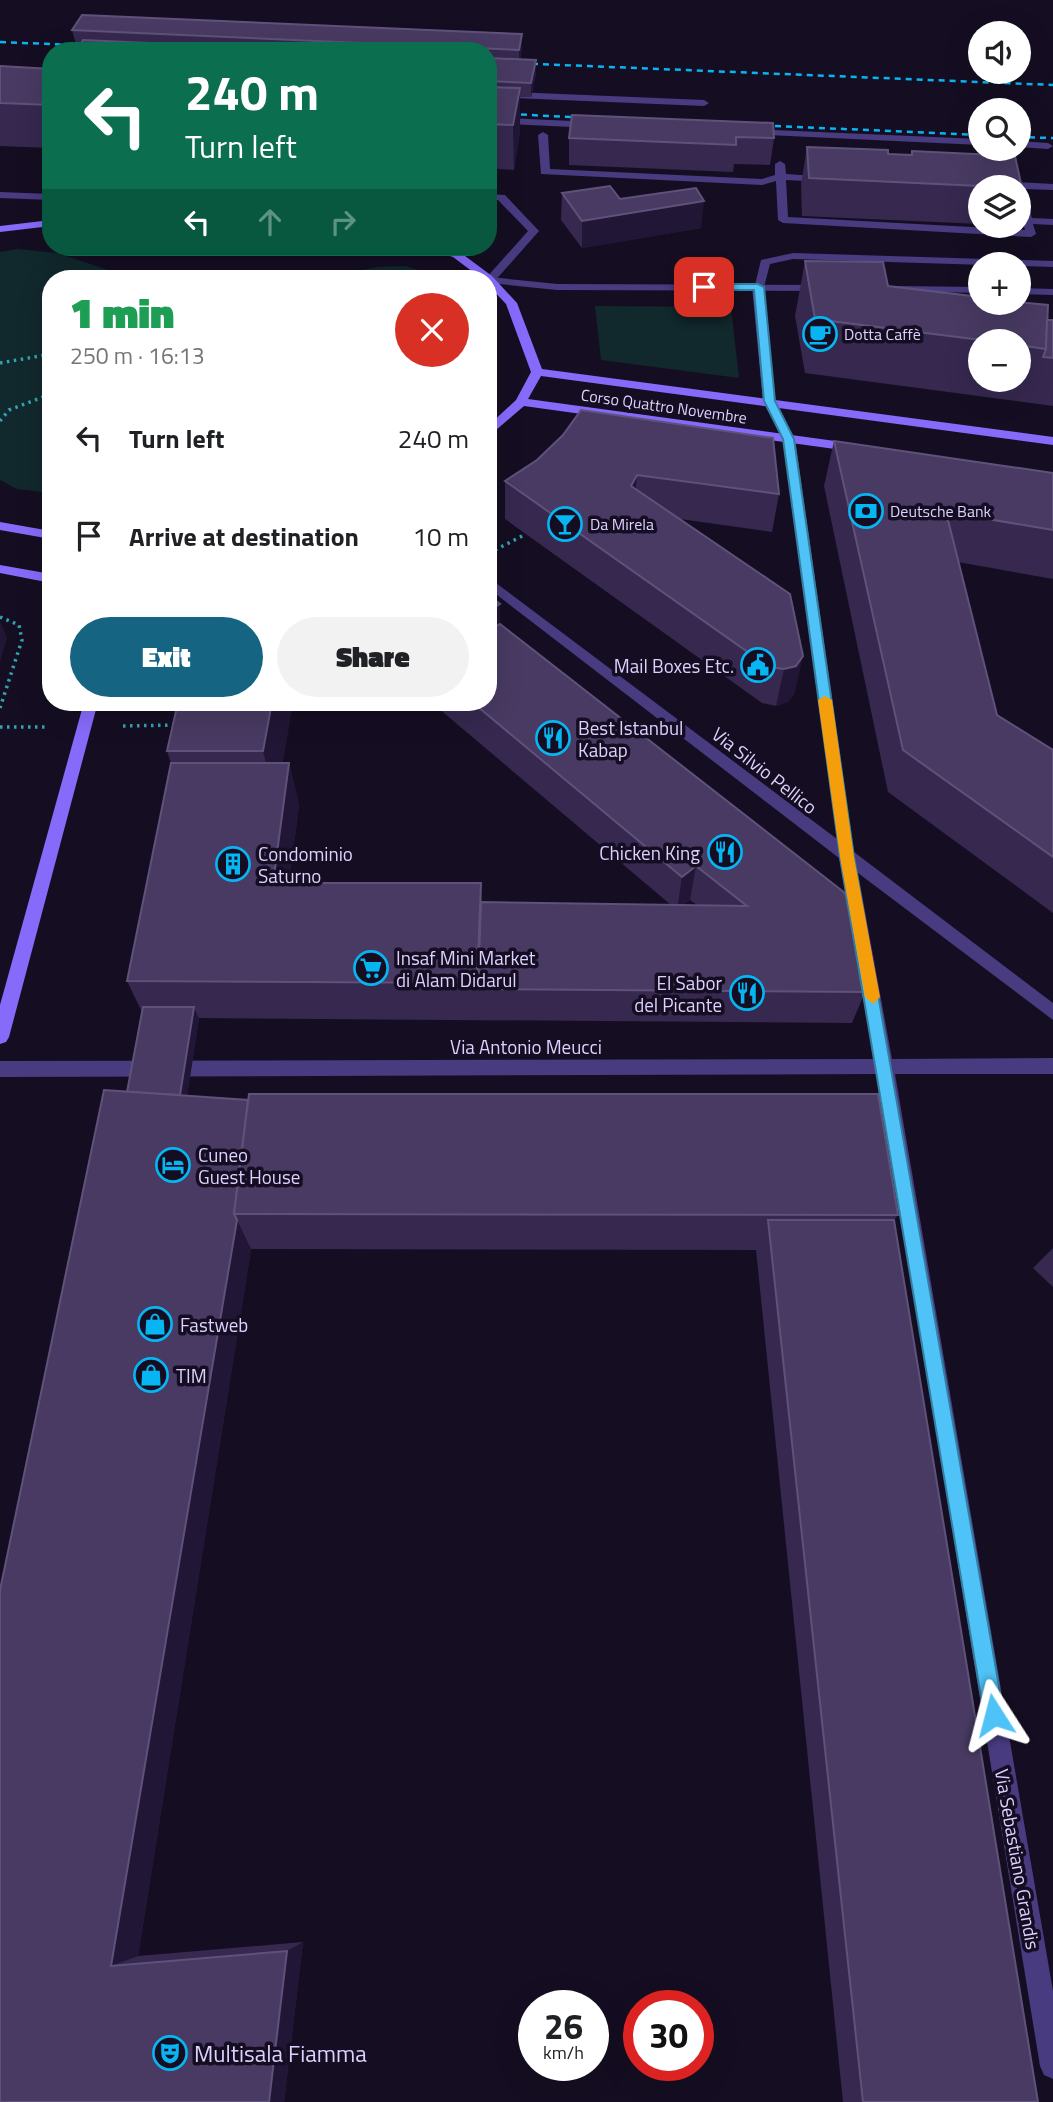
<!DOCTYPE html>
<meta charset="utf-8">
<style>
body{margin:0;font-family:"Titillium Web",sans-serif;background:#f2f2f2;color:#202124;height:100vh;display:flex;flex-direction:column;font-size:26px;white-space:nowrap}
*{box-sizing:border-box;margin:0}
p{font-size:23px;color:#757577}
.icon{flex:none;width:38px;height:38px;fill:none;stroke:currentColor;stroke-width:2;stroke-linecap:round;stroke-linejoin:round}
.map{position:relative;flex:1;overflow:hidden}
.sheet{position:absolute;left:42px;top:270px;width:455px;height:441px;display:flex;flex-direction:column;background:#fff;border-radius:28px;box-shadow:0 7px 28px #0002}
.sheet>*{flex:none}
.banner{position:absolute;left:42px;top:42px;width:455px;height:214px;border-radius:28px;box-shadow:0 7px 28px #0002;background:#0b6e4f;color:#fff;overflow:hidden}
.controls{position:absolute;left:968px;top:21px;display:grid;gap:14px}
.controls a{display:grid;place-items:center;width:63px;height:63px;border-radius:50%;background:#fff;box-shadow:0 7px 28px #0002;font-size:35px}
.speed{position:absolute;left:518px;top:1990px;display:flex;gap:14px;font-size:35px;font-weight:700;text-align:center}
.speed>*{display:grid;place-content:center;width:91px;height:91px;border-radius:50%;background:#fff;box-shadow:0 7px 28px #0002;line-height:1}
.speed small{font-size:18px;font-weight:400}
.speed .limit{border:10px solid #d22;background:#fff;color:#111}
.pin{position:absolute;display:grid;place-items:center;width:60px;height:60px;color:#fff;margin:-30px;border-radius:14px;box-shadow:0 4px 10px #0006}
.me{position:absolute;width:77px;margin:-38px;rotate:351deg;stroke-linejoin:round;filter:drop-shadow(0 0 5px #0008)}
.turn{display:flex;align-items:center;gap:24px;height:147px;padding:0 28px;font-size:32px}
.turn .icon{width:91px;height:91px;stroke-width:2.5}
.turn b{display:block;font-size:49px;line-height:60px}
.lanes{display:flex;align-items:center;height:66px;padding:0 28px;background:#0003;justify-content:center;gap:35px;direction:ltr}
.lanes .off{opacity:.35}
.round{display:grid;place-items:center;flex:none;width:74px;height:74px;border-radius:37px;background:#f2f2f2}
.head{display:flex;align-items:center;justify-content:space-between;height:119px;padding:0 28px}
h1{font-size:42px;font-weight:800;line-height:52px;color:#1e9e55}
.cta{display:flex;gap:14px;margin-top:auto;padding:14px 28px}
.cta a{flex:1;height:80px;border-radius:42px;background:#156481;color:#fff;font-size:28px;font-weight:800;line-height:80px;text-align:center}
.cta a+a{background:#f2f2f2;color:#202124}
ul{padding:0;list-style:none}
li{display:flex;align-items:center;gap:21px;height:98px;padding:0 28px}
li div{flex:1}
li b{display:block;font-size:26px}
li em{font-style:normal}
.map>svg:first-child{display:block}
.green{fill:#11282c}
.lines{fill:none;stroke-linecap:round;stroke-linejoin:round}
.path{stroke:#32a3b0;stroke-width:3.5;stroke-dasharray:2.5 4.5;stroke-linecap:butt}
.service{fill:#483b80;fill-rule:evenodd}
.pedestrian{fill:#483b80;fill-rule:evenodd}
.minor{fill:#483b80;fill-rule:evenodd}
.tertiary{fill:#483b80;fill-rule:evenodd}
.secondary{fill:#866bfb;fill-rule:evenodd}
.rail{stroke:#07b5f3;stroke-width:2.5;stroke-dasharray:6 5;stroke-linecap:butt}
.wall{fill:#36284f;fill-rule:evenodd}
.shaded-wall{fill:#211635}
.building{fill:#483a62;stroke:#5f527a;stroke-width:2}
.route{fill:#4fc3f7;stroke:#337fa1;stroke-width:2}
.slow{fill:#f59e0b}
.labels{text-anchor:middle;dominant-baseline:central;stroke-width:7;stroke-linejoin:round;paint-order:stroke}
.far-poi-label{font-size:16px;fill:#ddd1fe;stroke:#150e22;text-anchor:start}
.far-street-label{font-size:16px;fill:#ddd1fe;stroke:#150e22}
.poi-label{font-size:19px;fill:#ddd1fe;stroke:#150e22;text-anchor:start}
.street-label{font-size:19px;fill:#ddd1fe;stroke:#150e22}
.near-poi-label{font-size:23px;fill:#ddd1fe;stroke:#150e22;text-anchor:start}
</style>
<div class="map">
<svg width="1053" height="2102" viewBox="0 0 1053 2102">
<rect width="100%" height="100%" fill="#150e22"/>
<!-- green -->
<g class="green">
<polygon points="18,249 57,253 132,278 51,278 51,493 17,489 0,480 0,252"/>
<polygon points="405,266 429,273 433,278 318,278 378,267"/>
<polygon points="595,306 731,307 739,378 601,360"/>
</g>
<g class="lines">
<!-- path -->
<g class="path">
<polyline points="0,363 51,354"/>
<polyline points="0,421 9,410 51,394"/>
<polyline points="495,550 526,534"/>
<polyline points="0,617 19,625 22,640 0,708"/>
<polyline points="123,726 177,725"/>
<polyline points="0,727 48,727"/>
</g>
<!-- service -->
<g class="service">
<polygon points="543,132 548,135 550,169 762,179 775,175 775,164 780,161 785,164 786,174 830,177 831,179 826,182 786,180 788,217 1025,230 1018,208 1018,187 997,187 992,184 997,181 1053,184 1053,190 1024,189 1032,218 1053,219 1053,225 1033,224 1036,234 1031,237 783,223 778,220 776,181 762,185 541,174 538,135"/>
<polygon points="0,192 51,194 51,200 0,198"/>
<polygon points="488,194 505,195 539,231 494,282 490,283 486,278 528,231 498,200 488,200"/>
<polygon points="793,253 1053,261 1053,267 793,259 770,264 764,287 754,289 761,260"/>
</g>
<!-- pedestrian -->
<g class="pedestrian">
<polygon points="488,91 704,100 709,103 704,106 488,97"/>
<polygon points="488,117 593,122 598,125 593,128 488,123"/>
<polygon points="750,129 980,139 980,145 747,134 745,132"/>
<polygon points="1018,141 1048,143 1053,146 1048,149 1018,147"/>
</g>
<!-- minor -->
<polygon class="minor" points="758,284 764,287 775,402 795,439 854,852 1053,1003 1053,1020 858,873 892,1059 1053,1058 1053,1074 895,1074 1053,1991 1053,2079 1044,2075 1040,2066 878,1074 0,1077 0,1061 875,1059 839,858 488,588 488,577 837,839 783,439 763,402 752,287"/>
<!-- tertiary -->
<g class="tertiary">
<polygon points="490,277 557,284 823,285 829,288 823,291 557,290 490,283 486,278"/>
<polygon points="896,286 980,287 980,293 892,291 892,287"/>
<polygon points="1018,288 1053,289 1053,295 1018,294"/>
</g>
<!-- secondary -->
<g class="secondary">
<polygon points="51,220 51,226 0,232 0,226"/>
<polygon points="424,247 440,247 461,253 492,276 517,303 542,369 1053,437 1053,445 541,376 528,399 857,444 863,448 857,452 524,406 488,437 488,426 516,400 531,372 506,304 488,285 488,278 481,278 453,257"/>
<polygon points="0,522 51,531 51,539 0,530"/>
<polygon points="0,565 51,574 51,583 0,573"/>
<polygon points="84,702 98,702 9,1037 6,1042 0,1044 0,1005"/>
</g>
<!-- rail -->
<g class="rail">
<polyline points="0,42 99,46"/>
<polyline points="488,62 1053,85"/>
<polyline points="488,113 592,118"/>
<polyline points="753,125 980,135"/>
<polyline points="1018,137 1053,138"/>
</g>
</g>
<!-- wall -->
<g class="wall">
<polygon points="72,30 522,48 520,60 536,74 531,97 520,97 520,132 514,170 488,168 488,51 77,51 81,44 76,44"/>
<polygon points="0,66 51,69 51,148 0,146"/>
<polygon points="572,115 774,138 770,165 734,164 733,172 569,165 569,138"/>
<polygon points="807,147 911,155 912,151 1022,188 1018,199 1018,187 980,187 980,224 802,216 801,184"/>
<polygon points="562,193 620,199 701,228 582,248 561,220"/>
<path d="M805 261 888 286 1053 320V406L805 373 795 316ZM980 341H1018V380H980Z"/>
<polygon points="834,441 1053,473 1053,579 958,562 997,715 1053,750 1053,913 888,792 824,486"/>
<polygon points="537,460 779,494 772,532 680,519 790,594 795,692 788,702 776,706 762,703 505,519 505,481"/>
<path d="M500 624 865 992 852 1023 199 1018 187 1096 898 1215 894 1220 1038 2102H843L756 1250 251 1249 138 1956 303 1942 284 2102H0L127 1092 142 1012 127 981 171 763 167 751 178 702 283 763H289L299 805 289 883H481L482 902 671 905 431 702H488ZM690 900 697 905H683Z"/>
<polygon points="1053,1248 1053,1287 1033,1268"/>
</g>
<!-- shaded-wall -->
<g class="shaded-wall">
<polygon points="522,34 522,48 519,64 519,50"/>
<polygon points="536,60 536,74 531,97 531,83"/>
<polygon points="520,88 520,132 514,170 513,125"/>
<polygon points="704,201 701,228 582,248 582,221"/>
<polygon points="637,475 634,513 631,486"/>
<polygon points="500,604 501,661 488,669 488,611"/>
<polygon points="0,621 7,638 0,662"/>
<polygon points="803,656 795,692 788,702 776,706 784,669"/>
<polygon points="272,702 293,702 276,805 263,751"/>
<polygon points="289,763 299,805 284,922 273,883"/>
<polygon points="696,866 690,900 677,910 682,877"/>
<polygon points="194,1007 199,1019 183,1123 178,1113"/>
<polygon points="237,1220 251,1249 138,1956 111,1966"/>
<polygon points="303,1942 284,2102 269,2102 287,1951"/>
</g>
<!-- building -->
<g class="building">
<polygon points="82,15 522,34 519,50 72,30"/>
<polygon points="83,40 325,51 77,51"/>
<polygon points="488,58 536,60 531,83 488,81"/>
<polygon points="0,66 51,69 51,105 0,103"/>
<polygon points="488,87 520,88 513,125 488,124"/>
<polygon points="572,115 773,123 774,138 736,137 736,145 569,138"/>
<polygon points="807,147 888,150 888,154 912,155 912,151 1015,156 1022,188 809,178"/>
<polygon points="610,186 620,199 696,188 704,201 582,221 562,193"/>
<polygon points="805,261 883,262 888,286 980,297 980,303 1018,303 1018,302 1048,305 1046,349 1018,345 1018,341 989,341 815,319"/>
<polygon points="1047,320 1053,320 1053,358 1043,357 1046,349"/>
<polygon points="581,410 773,438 779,494 637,475 631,486 790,594 803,656 796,666 784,669 769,667 505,481 537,460 563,435"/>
<polygon points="834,441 1053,473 1053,530 946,512 997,715 1053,750 1053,857 903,750"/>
<polygon points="488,595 500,604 488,611"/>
<polygon points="500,624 845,893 865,992 478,989 481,902 747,906 696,866 682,877 472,702 488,702 488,631"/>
<polygon points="178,702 272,702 263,751 167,751"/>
<polygon points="171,763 289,763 273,883 481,883 477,983 127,981"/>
<polygon points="143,1007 194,1007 180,1095 127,1092"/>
<polygon points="104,1090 248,1100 234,1214 237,1220 111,1966 287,1951 269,2102 0,2102 0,1590"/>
<polygon points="249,1094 878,1094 898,1215 234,1214"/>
<polygon points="768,1220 894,1220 1038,2102 863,2102"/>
</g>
<!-- route -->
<polygon class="route" points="758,284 764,287 775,401 794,439 854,857 1004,1715 1001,1722 994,1725 987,1722 984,1715 840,857 783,439 764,401 754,290 704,290 699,287 704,284"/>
<!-- slow -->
<polygon class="slow" points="825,696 832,700 854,857 880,997 873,1004 865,997 840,857 818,700"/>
<!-- icons -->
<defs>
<g id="cafe-ring" transform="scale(1.75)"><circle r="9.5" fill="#150e22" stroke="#07b5f3" stroke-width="1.5"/><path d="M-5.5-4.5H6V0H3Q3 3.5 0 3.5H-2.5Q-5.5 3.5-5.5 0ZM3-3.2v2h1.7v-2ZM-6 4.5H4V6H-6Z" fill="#07b5f3"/></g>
<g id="bank-ring" transform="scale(1.75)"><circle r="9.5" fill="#150e22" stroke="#07b5f3" stroke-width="1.5"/><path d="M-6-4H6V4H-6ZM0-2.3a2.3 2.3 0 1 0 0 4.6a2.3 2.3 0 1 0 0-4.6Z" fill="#07b5f3"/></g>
<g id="bar-ring" transform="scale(1.75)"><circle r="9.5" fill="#150e22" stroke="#07b5f3" stroke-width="1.5"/><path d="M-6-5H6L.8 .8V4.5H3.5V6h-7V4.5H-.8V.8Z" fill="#07b5f3"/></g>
<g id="civic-ring" transform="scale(1.75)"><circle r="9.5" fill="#150e22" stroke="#07b5f3" stroke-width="1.5"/><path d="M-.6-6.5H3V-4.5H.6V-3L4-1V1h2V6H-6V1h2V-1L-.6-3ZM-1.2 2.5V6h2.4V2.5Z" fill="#07b5f3"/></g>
<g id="restaurant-ring" transform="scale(1.75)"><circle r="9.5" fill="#150e22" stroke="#07b5f3" stroke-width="1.5"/><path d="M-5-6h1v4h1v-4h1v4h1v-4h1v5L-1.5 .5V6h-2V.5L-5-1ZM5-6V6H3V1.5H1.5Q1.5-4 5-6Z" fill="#07b5f3"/></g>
<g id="building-ring" transform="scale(1.75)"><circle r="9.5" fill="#150e22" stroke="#07b5f3" stroke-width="1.5"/><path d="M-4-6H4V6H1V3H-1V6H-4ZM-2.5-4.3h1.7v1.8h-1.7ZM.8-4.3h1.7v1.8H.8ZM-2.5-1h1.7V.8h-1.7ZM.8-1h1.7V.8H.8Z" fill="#07b5f3"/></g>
<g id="supermarket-ring" transform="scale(1.75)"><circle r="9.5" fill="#150e22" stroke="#07b5f3" stroke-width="1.5"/><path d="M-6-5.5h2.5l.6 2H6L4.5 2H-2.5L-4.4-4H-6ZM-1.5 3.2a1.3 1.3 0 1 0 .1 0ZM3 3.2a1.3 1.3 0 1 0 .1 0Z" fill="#07b5f3"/></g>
<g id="hotel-ring" transform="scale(1.75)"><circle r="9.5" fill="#150e22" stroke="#07b5f3" stroke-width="1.5"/><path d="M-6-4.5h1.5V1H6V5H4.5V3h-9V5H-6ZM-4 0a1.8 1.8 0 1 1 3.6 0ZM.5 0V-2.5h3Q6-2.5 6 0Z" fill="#07b5f3"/></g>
<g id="shop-ring" transform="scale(1.75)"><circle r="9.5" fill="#150e22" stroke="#07b5f3" stroke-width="1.5"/><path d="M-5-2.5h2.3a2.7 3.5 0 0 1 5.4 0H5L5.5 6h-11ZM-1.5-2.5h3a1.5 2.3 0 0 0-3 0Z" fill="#07b5f3"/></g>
<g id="theatre-ring" transform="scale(1.75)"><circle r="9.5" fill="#150e22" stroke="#07b5f3" stroke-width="1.5"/><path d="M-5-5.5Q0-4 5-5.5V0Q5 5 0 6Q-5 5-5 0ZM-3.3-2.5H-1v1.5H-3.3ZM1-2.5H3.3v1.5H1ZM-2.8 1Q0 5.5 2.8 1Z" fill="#07b5f3"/></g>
</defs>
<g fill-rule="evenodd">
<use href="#cafe-ring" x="820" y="334"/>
<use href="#bank-ring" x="866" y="511"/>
<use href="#bar-ring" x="565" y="524"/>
<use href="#civic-ring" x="758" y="665"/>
<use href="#restaurant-ring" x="553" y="738"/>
<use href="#restaurant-ring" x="725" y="852"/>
<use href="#building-ring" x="233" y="864"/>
<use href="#supermarket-ring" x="371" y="968"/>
<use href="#restaurant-ring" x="747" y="993"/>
<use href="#hotel-ring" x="173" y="1165"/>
<use href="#shop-ring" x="155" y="1324"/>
<use href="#shop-ring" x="151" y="1375"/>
<use href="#theatre-ring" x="170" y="2053"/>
</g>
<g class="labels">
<!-- far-poi labels -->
<g class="far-poi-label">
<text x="844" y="334">Dotta Caffè</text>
<text x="890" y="511">Deutsche Bank</text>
<text x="590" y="524">Da Mirela</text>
</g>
<!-- far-street labels -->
<g class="far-street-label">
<text transform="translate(664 406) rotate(8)">Corso Quattro Novembre</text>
</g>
<!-- poi labels -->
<g class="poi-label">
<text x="734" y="665" text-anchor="end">Mail Boxes Etc.</text>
<text x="578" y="727">Best Istanbul<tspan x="578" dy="22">Kabap</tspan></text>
<text x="700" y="852" text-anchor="end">Chicken King</text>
<text x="258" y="853">Condominio<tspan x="258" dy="22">Saturno</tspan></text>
<text x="396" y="957">Insaf Mini Market<tspan x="396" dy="22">di Alam Didarul</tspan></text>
<text x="722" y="982" text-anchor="end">El Sabor<tspan x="722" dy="22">del Picante</tspan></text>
<text x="198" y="1154">Cuneo<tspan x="198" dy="22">Guest House</tspan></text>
<text x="180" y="1324">Fastweb</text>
<text x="176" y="1375">TIM</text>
</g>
<!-- street labels -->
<g class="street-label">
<text transform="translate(765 770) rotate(38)">Via Silvio Pellico</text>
<text x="526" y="1046">Via Antonio Meucci</text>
<text transform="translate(1018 1859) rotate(80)">Via Sebastiano Grandis</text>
</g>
<!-- near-poi labels -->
<g class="near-poi-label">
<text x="194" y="2053">Multisala Fiamma</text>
</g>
</g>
</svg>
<div class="controls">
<a><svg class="icon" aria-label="sound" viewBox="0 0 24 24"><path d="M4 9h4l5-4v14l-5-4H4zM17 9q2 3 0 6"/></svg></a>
<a><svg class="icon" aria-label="search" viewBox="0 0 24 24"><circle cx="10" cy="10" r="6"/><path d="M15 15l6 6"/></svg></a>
<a><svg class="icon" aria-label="layers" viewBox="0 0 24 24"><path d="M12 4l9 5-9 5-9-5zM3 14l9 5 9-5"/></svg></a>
<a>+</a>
<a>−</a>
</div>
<div class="speed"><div>26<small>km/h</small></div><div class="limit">30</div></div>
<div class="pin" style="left:704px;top:287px;background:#d93025"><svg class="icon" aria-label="arrive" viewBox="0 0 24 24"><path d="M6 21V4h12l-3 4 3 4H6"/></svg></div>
<svg class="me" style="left:994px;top:1715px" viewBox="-20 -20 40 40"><path d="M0-17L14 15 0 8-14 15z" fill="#4fc3f7" stroke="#fff" stroke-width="4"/></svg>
<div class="banner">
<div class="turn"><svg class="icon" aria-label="left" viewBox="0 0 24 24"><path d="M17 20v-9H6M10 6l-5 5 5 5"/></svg><div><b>240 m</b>Turn left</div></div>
<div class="lanes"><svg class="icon" aria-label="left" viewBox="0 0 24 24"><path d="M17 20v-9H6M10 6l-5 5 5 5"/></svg><svg class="icon off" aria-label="ahead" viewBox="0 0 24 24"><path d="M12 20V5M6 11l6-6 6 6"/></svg><svg class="icon off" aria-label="right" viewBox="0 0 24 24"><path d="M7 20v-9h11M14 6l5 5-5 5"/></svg></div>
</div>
<section class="sheet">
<div class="head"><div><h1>1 min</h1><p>250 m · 16:13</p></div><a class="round" style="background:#d93025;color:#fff"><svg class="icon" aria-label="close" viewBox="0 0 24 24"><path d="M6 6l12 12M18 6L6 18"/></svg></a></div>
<ul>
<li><svg class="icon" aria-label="left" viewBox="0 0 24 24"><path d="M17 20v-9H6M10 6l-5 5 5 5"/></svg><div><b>Turn left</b></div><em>240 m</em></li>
<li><svg class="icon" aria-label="arrive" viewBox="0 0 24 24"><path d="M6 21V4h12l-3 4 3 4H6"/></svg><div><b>Arrive at destination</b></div><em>10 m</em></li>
</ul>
<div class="cta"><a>Exit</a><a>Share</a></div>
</section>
</div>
